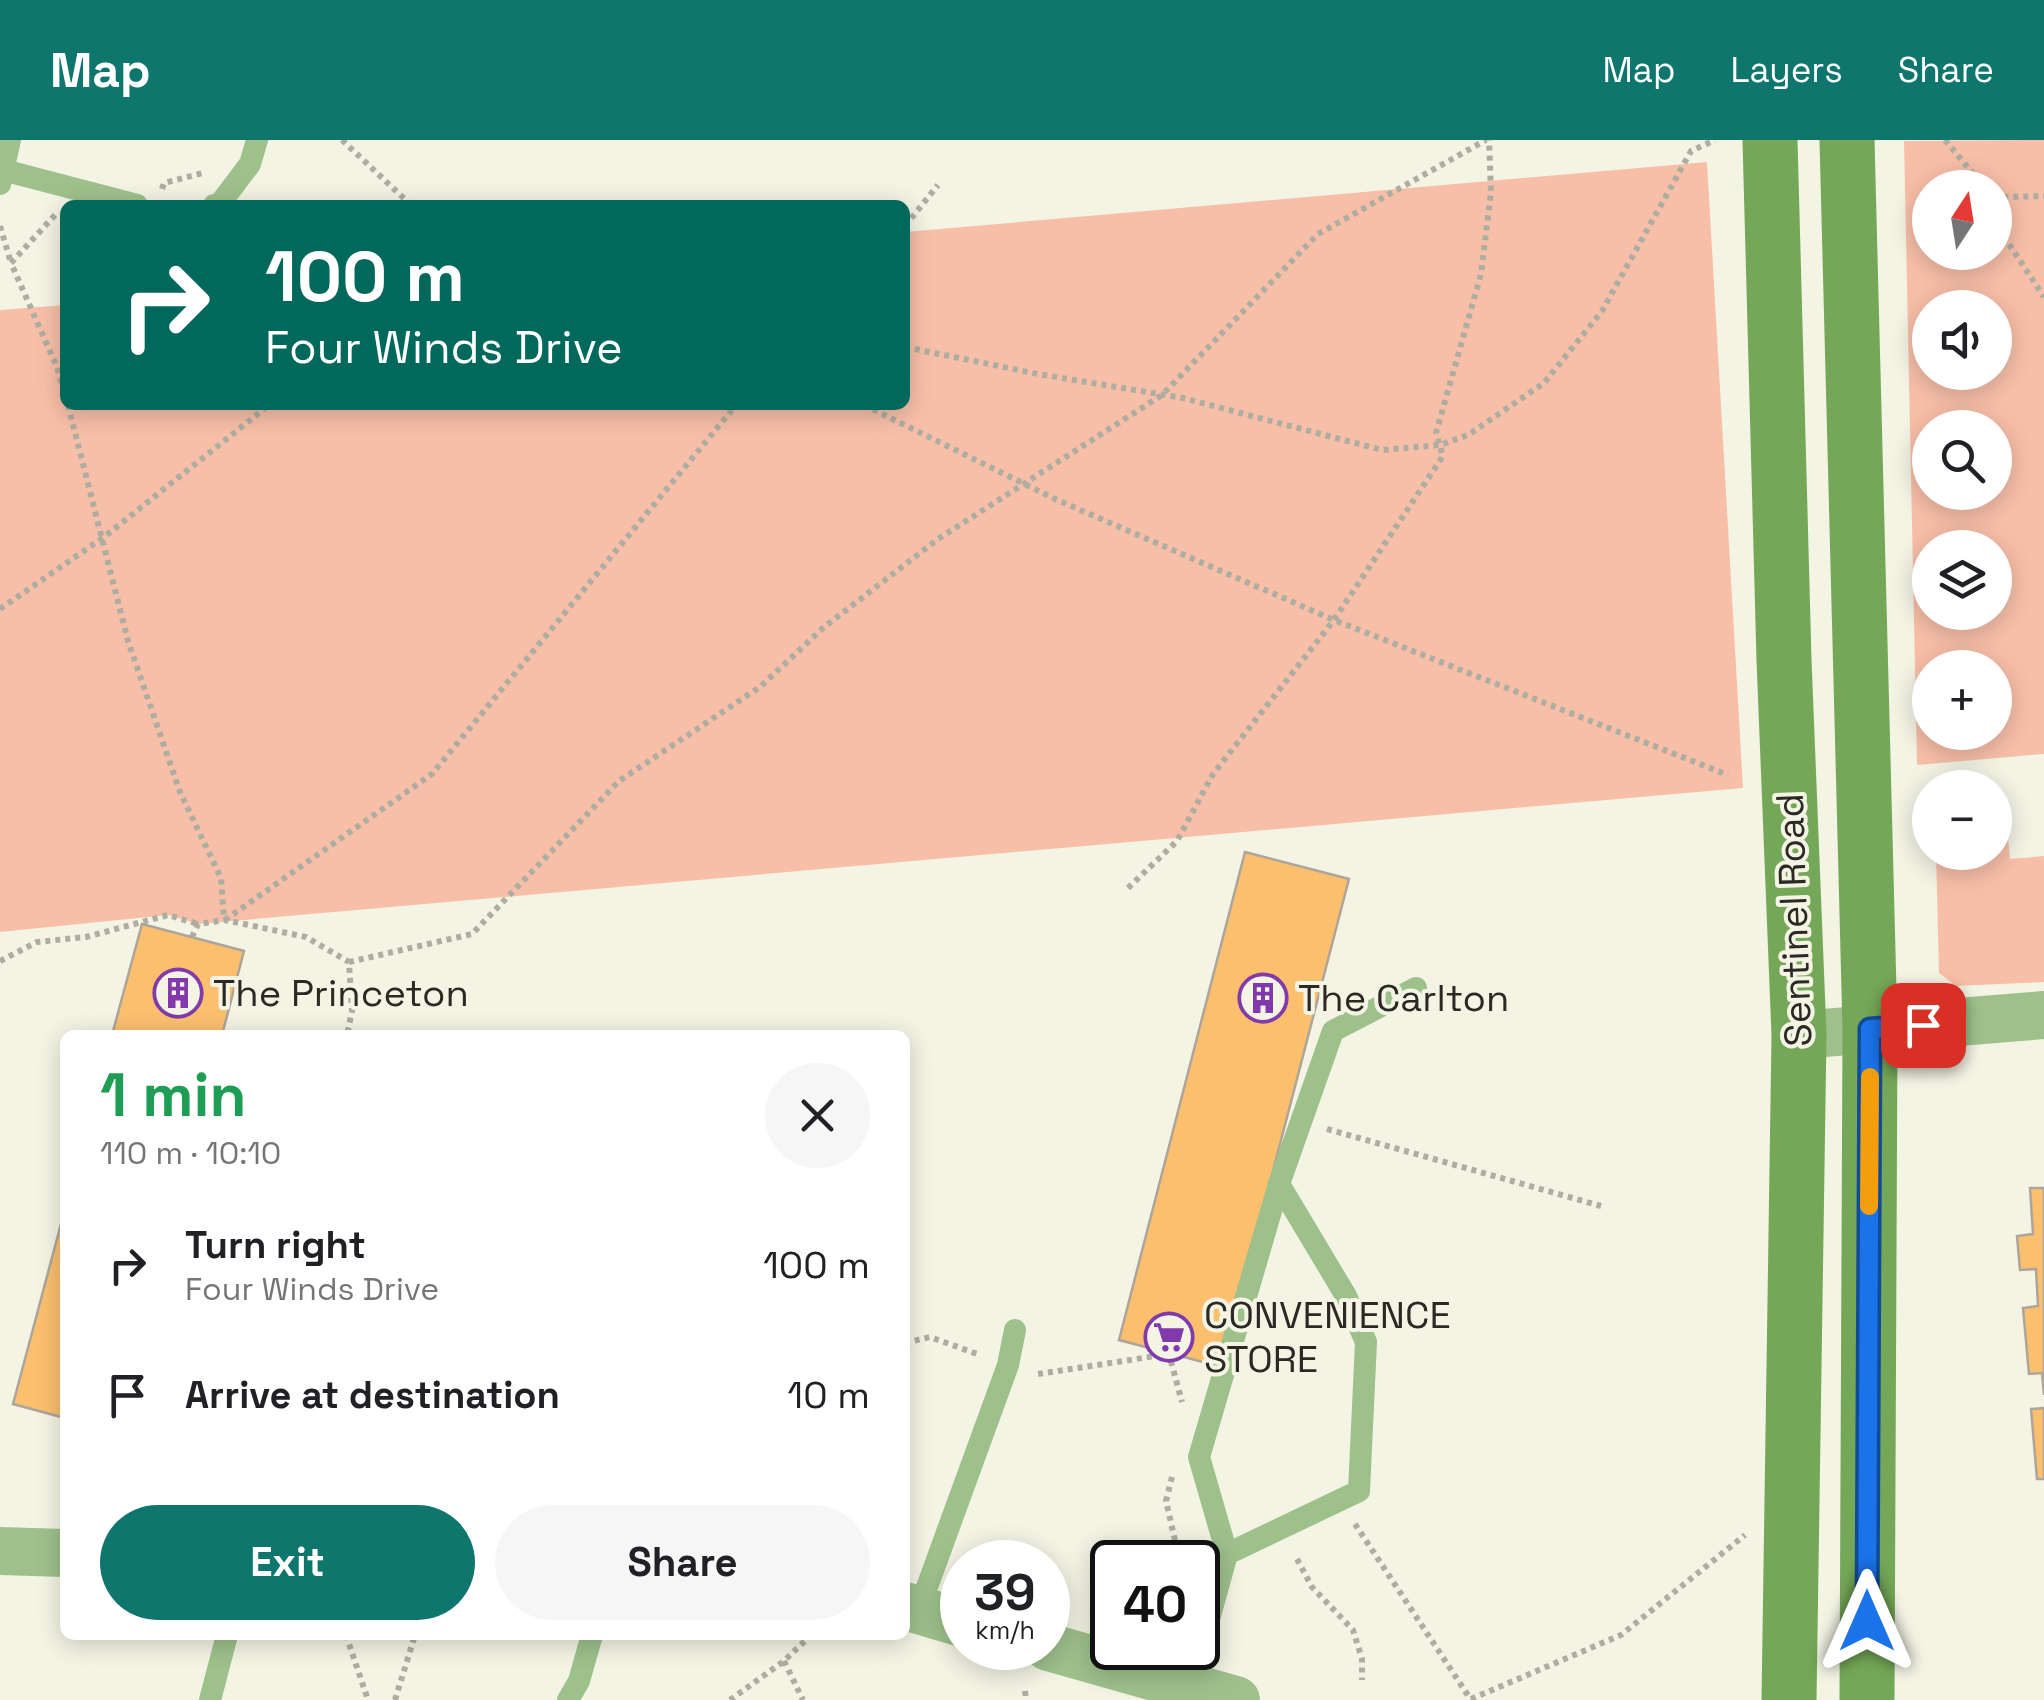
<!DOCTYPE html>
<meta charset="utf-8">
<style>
body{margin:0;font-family:"Space Grotesk",sans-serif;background:#f6f6f6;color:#202124;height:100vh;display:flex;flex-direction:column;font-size:38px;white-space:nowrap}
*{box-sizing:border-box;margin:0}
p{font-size:32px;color:#757577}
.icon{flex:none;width:55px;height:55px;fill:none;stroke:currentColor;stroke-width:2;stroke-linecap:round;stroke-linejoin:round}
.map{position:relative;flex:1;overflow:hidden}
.drawer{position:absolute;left:60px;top:890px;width:850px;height:610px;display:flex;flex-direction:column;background:#fff;border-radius:15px;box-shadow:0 5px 25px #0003}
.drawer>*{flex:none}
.hud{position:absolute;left:60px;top:60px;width:850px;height:210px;border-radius:15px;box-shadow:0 5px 25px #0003;background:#00695c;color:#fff;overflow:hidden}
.needle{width:65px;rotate:12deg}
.buttons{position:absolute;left:1912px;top:30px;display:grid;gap:20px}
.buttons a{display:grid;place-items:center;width:100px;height:100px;border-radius:50%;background:#fff;box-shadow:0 5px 25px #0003;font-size:50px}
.speed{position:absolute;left:940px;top:1400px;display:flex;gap:20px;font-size:50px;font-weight:700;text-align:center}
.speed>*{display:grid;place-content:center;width:130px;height:130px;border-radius:50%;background:#fff;box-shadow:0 5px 25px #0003;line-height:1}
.speed small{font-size:25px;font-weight:400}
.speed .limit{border:5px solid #111;border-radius:15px;background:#fff;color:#111}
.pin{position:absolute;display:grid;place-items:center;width:85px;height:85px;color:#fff;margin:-42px;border-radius:20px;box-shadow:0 5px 15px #0006}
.me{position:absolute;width:110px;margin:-55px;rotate:0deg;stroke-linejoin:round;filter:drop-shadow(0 0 8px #0008)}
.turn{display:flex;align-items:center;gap:35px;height:210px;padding:0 40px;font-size:45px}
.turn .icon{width:130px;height:130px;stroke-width:2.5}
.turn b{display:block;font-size:70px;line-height:85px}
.round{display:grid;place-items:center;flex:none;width:105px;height:105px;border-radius:52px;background:#f6f6f6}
.headline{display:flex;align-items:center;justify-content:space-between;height:170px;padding:0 40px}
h1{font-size:60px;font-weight:700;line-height:75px;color:#1e9e55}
.action{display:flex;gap:20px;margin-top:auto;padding:20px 40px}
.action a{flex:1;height:115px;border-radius:60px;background:#0f766e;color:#fff;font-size:40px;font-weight:700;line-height:115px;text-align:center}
.action a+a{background:#f6f6f6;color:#202124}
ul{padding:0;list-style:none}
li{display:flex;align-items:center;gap:30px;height:130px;padding:0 40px}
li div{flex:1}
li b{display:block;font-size:38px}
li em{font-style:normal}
header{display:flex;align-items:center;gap:60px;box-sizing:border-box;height:140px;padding:0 50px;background:#0f766e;color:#fff}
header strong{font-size:48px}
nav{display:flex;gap:55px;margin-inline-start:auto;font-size:35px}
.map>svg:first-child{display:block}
.green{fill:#f8bfa8;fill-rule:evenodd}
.building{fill:#fbbf6e;stroke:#aea59a;stroke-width:2.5}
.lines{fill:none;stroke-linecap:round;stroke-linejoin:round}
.path{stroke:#adada1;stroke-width:6;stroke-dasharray:5 5;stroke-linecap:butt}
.lane{stroke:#9ec18c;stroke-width:22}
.street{stroke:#9ec18c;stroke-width:48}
.secondary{stroke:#74a757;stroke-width:55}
.route-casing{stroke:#114b97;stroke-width:25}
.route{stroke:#1a73e8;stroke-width:18}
.slow{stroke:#f59e0b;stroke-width:18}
.labels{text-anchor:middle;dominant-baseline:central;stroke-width:8;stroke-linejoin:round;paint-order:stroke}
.street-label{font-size:38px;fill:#2a2924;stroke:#f4f4e5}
.poi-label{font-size:38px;fill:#2a2924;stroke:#f4f4e5;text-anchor:start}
</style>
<header>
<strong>Map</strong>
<nav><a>Map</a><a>Layers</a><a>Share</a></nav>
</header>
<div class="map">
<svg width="2044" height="1560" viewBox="0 0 2044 1560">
<rect width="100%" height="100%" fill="#f4f4e5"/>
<!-- green -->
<g class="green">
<path d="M2044 0V614L1917 625 1904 1ZM1930 48H1995V112H1930ZM1930 168H1995V232H1930ZM1930 288H1995V352H1930ZM1930 408H1995V472H1930ZM1930 528H1995V592H1930Z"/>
<polygon points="1707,22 1743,648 198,784 168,775 0,792 0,170 65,165 65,265 905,265 905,92"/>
<polygon points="2006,675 2010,719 2044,716 2044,842 1956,846 1939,833 1936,713 1995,712 1995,676"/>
</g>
<!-- building -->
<g class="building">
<polygon points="1245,712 1349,739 1222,1227 1119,1200"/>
<polygon points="142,784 244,811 222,895 112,895"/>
<polygon points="2030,1048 2044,1048 2044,1255 2042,1233 2029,1234 2023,1168 2038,1166 2036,1129 2020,1130 2017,1096 2033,1094"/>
<polygon points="65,1069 65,1278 13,1264"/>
<polygon points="2044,1268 2044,1339 2037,1339 2031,1269"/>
</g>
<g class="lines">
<!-- path -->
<g class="path">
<polyline points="342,0 411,65"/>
<polyline points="1945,0 1980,42 1990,48"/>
<polyline points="162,49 164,43 203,33"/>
<polyline points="1995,51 2005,57 2044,56"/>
<polyline points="55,75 11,123 57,227 65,256"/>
<polyline points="1995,78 2001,92 2044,157"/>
<polyline points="0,86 11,123"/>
<polyline points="905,86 938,45"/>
<polyline points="905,207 1038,234 1183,258 1382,310 1440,305 1468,295 1544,243 1602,171 1691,11 1715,0"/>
<polyline points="68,265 128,501 180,652 221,738 224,779"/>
<polyline points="864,265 1055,359 1334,480 1728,635"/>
<polyline points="0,469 104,397 269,265"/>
<polyline points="1128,748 1177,701 1213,634 1334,480 1443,316 1436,293 1481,134 1491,52 1489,0"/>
<polyline points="225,780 432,634 736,265"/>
<polyline points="192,797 198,784 225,780 306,797 349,822 352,871 347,895"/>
<polyline points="0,821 37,802 86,797 168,775 198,784"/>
<polyline points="349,822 472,794 619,641 760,547 823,488 938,399 1162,255 1318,94 1486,0"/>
<polyline points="1327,989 1601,1066"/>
<polyline points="905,1203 930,1197 980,1215"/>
<polyline points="1038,1234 1169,1214 1182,1262"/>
<polyline points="1172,1337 1166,1361 1180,1422"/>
<polyline points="1355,1384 1471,1560"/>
<polyline points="1297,1419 1312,1447 1353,1490 1362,1519 1362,1540"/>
<polyline points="346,1495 368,1560"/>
<polyline points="784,1521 803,1560"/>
<polyline points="1025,1551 1026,1560"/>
<polyline points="1471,1559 1621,1495 1745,1395"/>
<polyline points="395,1560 415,1495"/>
<polyline points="730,1560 784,1521 811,1495"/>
</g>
<!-- lane -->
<g class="lane">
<polyline points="3,30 137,65"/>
<polyline points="0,44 10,0"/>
<polyline points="214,65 219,65 250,24 257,0"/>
<polyline points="1227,1414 1199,1317 1279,1044"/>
<polyline points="919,1469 1008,1225 1015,1190"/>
<polyline points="1189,1552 1227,1414 1359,1351 1366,1202 1346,1156 1279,1044 1333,891 1416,848"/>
<polyline points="210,1560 227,1495"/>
<polyline points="568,1560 579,1541 592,1495"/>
</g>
<!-- street -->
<g class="street">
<polyline points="1799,895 2044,875"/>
<polyline points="0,1411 65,1413"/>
<polyline points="905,1466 962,1483"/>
<polyline points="1048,1507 1236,1560"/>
</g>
<!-- secondary -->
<g class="secondary">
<polyline points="1770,0 1784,520 1799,895 1789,1560"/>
<polyline points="1847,0 1870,889 1867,1560"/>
</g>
</g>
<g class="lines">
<!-- route casing -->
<g class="route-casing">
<polyline id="route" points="1867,1481 1870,889 1923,885"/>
</g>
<!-- route -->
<use href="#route" class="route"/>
<!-- slow -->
<polyline class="slow" points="1869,1066 1870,937"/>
</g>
<!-- icons -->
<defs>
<g id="building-ring" transform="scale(2.5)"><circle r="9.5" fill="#f4f4e5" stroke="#8139ac" stroke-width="1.5"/><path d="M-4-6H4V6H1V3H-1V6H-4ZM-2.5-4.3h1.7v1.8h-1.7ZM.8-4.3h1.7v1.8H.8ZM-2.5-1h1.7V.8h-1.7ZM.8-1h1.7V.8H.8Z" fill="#8139ac"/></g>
<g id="supermarket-ring" transform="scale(2.5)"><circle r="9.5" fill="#f4f4e5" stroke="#8139ac" stroke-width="1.5"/><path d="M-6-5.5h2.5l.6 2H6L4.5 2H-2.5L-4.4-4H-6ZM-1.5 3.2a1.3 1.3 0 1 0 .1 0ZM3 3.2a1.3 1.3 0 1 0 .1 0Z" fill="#8139ac"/></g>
</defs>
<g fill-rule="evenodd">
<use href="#building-ring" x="178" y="853"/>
<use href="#building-ring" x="1263" y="858"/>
<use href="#supermarket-ring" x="1169" y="1197"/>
</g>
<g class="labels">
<!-- street labels -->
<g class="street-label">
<text transform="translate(1794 780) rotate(-92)">Sentinel Road</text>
</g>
<!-- poi labels -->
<g class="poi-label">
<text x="213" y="853">The Princeton</text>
<text x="1298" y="858">The Carlton</text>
<text x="1204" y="1175">CONVENIENCE<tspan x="1204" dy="44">STORE</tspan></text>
</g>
</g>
</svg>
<div class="buttons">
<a><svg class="needle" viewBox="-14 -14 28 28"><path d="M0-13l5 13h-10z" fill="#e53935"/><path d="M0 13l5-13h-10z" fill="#757577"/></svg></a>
<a><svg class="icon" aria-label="sound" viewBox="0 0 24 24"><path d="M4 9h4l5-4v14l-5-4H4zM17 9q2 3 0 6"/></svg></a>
<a><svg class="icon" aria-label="search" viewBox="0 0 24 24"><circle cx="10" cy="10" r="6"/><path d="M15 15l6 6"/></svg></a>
<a><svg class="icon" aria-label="layers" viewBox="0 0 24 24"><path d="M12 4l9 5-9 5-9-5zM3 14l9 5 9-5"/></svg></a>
<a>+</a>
<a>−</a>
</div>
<div class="speed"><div>39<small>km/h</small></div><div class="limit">40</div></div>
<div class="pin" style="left:1923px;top:885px;background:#d93025"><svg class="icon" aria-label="arrive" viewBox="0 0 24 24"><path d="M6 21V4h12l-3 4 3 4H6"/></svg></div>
<svg class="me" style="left:1867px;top:1481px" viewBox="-20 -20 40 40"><path d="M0-17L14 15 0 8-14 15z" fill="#1a73e8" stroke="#fff" stroke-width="4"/></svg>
<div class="hud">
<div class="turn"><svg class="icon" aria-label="right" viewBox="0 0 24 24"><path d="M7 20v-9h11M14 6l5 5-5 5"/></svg><div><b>100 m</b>Four Winds Drive</div></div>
</div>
<section class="drawer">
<div class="headline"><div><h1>1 min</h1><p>110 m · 10:10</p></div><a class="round"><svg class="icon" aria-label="close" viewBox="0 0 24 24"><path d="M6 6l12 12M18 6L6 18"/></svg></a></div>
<ul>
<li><svg class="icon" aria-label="right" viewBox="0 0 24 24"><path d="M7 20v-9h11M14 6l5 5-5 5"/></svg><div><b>Turn right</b><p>Four Winds Drive</p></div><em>100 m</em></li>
<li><svg class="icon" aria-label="arrive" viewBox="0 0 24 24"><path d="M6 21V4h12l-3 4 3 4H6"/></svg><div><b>Arrive at destination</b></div><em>10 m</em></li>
</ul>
<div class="action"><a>Exit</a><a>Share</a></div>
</section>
</div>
